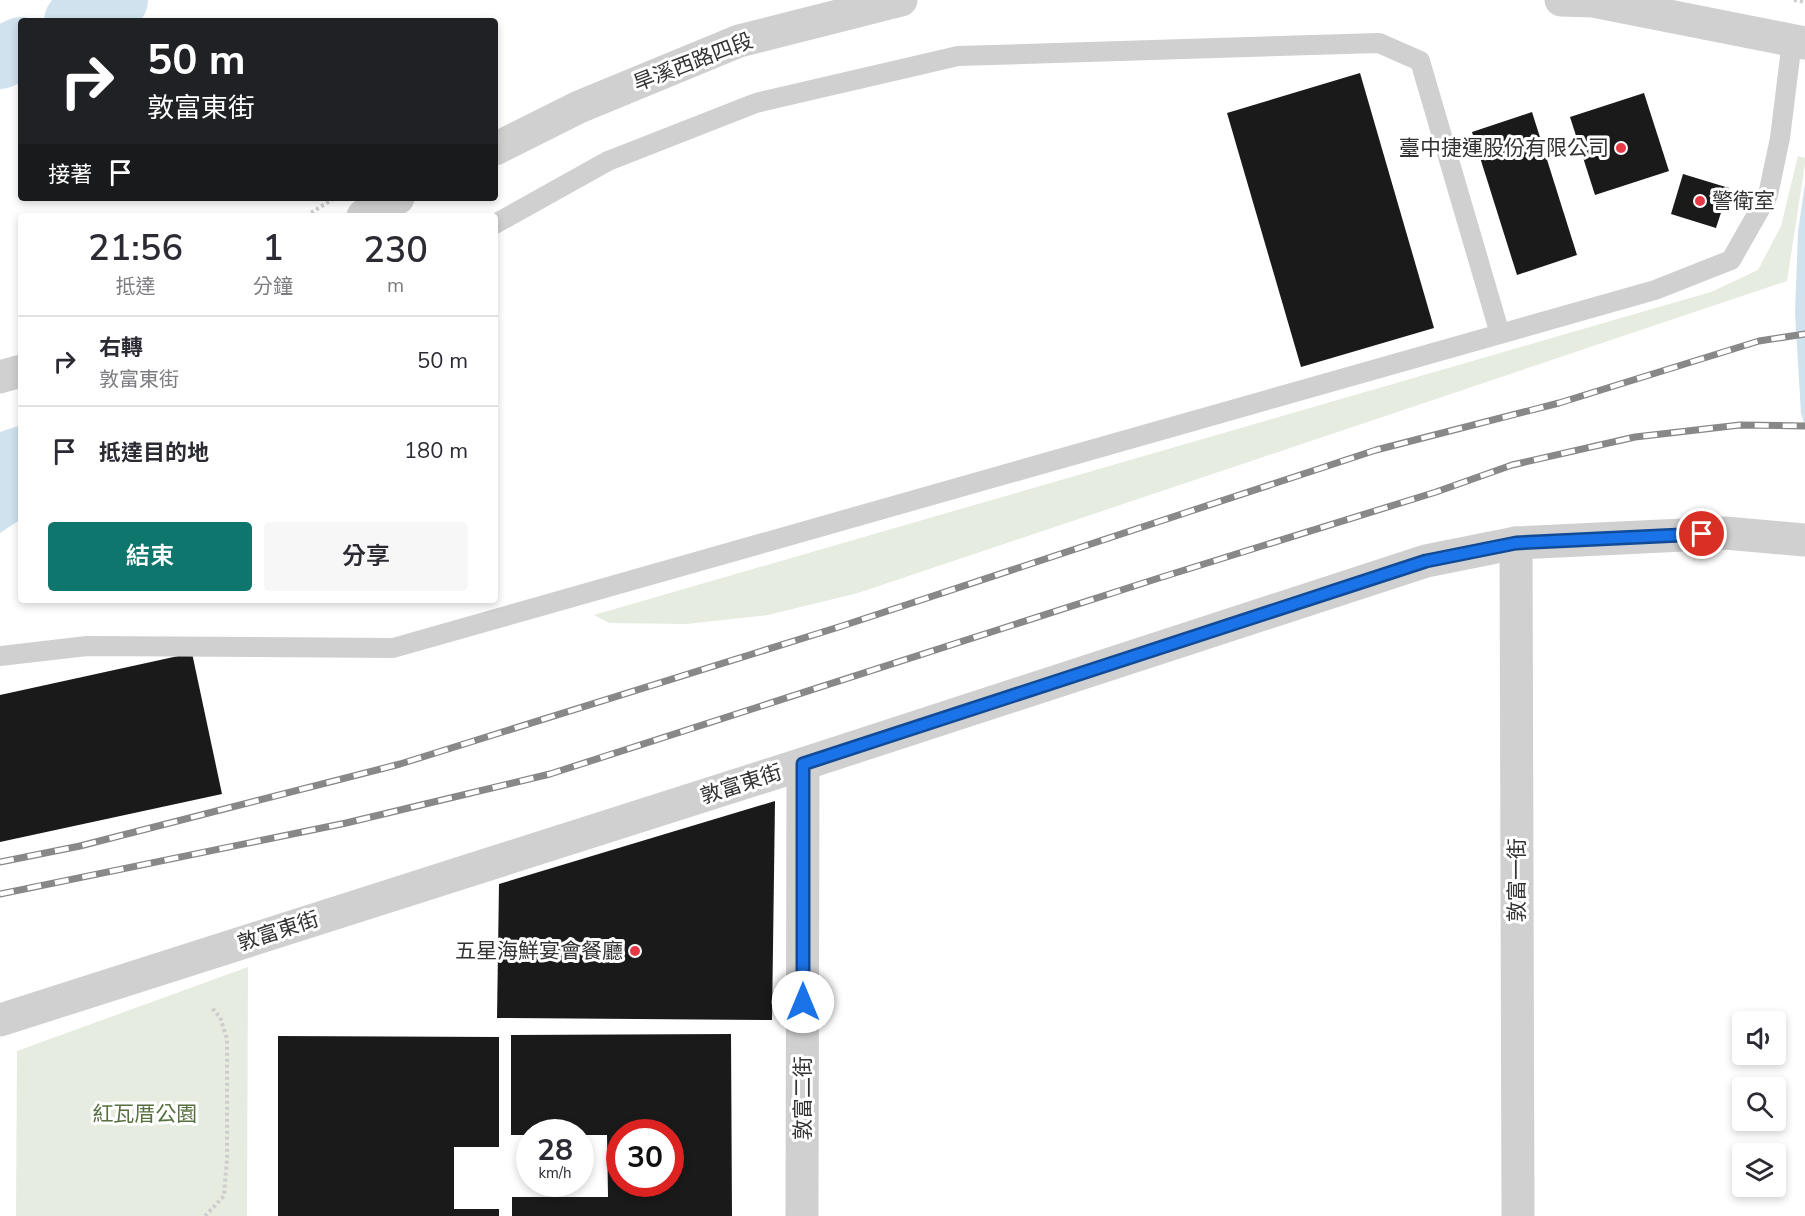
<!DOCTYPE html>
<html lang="zh-TW">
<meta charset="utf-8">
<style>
body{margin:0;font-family:"Nunito Sans","Noto Sans TC",sans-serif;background:#f7f7f7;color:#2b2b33;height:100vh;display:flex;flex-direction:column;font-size:22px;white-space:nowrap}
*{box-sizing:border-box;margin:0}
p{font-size:20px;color:#7c7c81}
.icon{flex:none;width:33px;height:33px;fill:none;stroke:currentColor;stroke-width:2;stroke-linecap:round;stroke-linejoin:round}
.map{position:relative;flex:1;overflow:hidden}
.drawer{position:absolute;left:18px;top:213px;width:480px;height:390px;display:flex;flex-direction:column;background:#fff;border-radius:6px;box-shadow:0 3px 9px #0003}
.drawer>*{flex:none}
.banner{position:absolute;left:18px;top:18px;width:480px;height:183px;border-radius:6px;box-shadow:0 3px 9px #0003;background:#202124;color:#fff;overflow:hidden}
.tools{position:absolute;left:1732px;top:1011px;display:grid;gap:12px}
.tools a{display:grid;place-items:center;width:54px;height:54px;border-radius:6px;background:#fff;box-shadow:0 3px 9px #0003;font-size:30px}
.speed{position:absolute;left:516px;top:1119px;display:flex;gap:12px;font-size:30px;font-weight:700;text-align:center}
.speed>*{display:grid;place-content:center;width:78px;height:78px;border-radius:50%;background:#fff;box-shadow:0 3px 9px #0003;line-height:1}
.speed small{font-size:15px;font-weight:400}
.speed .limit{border:9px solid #d22;background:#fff;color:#111}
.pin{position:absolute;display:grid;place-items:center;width:51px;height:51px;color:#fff;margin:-26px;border:3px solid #fff;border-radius:50%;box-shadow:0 2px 6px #0007}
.me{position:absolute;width:66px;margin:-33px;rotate:0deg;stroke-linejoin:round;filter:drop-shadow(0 0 4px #0008)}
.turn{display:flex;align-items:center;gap:21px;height:126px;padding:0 30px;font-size:27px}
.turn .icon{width:78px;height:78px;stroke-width:2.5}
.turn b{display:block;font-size:42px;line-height:51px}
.then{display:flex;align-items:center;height:57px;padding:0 30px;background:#0003;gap:12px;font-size:22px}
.eta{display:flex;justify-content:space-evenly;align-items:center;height:102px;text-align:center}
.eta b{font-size:36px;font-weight:600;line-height:42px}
.cta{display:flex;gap:12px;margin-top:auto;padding:12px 30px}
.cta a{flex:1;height:69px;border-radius:6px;background:#0f766e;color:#fff;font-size:24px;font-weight:600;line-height:69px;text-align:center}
.cta a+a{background:#f7f7f7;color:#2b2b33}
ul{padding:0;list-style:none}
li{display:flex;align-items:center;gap:18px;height:90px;padding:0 30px;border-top:2px solid #e1e1e2}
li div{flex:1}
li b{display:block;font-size:22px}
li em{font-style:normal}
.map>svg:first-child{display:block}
.green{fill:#e6ecdf}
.water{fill:#cfe2ee}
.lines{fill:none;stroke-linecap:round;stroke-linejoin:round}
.river{stroke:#cfe2ee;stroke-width:62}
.building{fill:#1a1a1a;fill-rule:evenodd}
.path{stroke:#cdcdcd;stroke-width:4;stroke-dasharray:3 3;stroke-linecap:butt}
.lane{stroke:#d0d0d0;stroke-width:20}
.street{stroke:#d0d0d0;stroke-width:33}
.rail-casing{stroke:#888;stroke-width:7}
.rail{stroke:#fff;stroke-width:4.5;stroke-dasharray:14;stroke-linecap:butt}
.route-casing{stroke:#114b97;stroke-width:15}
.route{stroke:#1a73e8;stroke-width:10}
.poi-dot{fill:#e63946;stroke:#fff;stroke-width:2}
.labels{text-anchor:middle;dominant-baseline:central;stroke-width:6;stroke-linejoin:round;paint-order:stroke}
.street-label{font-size:21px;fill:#333;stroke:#fff}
.poi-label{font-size:21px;fill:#333;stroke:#fff;text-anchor:end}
.park-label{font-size:21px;fill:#56703f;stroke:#fff}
</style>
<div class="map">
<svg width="1805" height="1216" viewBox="0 0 1805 1216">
<rect width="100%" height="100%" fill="#fff"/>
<!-- green -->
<g class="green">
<polygon points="1798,156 1805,158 1805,164 1787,281 858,593 768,615 686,624 609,623 594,615 1711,292 1758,270 1781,226"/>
<polygon points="248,967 247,1216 16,1216 17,1051"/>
</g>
<!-- water -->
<g class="water">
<polygon points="1805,183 1805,427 1801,413 1795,313 1798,232"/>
<polygon points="21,425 21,519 0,533 0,432"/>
</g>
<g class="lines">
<!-- river -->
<g class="river">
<polyline points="75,21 117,0"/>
<polyline points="0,58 21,48"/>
</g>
</g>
<!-- building -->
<g class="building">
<polygon points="1360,73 1434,328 1301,367 1227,113"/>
<polygon points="1644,93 1669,171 1595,195 1570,117"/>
<polygon points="1532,112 1577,255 1517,275 1472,132"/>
<polygon points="1683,174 1729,188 1716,228 1671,214"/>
<polygon points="192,653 222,794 0,842 0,695"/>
<polygon points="775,801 772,1020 497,1018 499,884"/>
<path d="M731 1034 732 1216H512V1197H608L607 1135H580V1132H530V1135H511V1035ZM620 1132H670V1184H620Z"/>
<polygon points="278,1036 499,1037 499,1147 454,1147 454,1209 499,1209 499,1216 278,1216"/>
</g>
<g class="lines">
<!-- path -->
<g class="path">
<polyline points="1794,0 1805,2"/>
<polyline points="306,216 333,199"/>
<polyline points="205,1216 224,1196 227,1159 227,1039 220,1017 211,1007"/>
</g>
<!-- lane -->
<g class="lane">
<polyline points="495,224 608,161 756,103 958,56 1379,43 1420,61 1500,334"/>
<polyline points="0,656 87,646 393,648 1655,290 1731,260 1768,195 1780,138 1792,41"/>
</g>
<!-- street -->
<g class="street">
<polyline points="1561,0 1593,1 1805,43"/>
<polyline points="495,149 579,107 739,41 901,0"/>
<polyline points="363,216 398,198"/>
<polyline points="0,377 21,371"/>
<polyline points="1516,543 1518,1216"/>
<polyline points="0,1020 803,764 1426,561 1516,543 1725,533 1805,540"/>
<polyline points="802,1216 803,764"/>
</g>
<!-- rail casing -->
<g class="rail-casing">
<g id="rail">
<polyline points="0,862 80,846 400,764 842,626 1376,450 1559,403 1759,341 1805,334"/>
<polyline points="0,894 346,823 550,774 1159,578 1436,492 1512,465 1635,437 1740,425 1805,426"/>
</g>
</g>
<!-- rail -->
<use href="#rail" class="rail"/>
</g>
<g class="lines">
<!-- route casing -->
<g class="route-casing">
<polyline id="route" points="803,1002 803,764 1426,561 1516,543 1702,534"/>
</g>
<!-- route -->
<use href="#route" class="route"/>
</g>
<!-- markers -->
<g class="poi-dot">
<circle cx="1621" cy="148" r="6"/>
<circle cx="1700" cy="201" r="6"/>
<circle cx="635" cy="951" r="6"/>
</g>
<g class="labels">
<!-- street labels -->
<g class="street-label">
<text transform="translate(693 62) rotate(-21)">旱溪西路四段</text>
<text transform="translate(741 784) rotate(-18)">敦富東街</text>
<text transform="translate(1517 880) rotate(-90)">敦富一街</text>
<text transform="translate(278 931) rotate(-18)">敦富東街</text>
<text transform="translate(803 1098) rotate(-90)">敦富二街</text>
</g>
<!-- poi labels -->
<g class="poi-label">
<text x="1609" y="148">臺中捷運股份有限公司</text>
<text x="1712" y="201" text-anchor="start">警衛室</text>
<text x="623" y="951">五星海鮮宴會餐廳</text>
</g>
<!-- park labels -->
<g class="park-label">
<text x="145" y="1114">紅瓦厝公園</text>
</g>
</g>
</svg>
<div class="tools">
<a><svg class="icon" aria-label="sound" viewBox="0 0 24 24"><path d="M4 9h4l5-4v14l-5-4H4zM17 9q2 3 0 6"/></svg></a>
<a><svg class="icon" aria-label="search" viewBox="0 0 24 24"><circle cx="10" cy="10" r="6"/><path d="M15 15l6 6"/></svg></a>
<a><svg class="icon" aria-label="layers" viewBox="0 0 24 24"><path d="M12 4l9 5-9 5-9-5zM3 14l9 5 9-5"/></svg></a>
</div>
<div class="speed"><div>28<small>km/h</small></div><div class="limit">30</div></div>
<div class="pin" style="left:1702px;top:534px;background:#d93025"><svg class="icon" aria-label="arrive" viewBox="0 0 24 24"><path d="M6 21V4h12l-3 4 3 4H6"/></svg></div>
<svg class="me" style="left:803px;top:1002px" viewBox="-20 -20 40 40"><circle r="19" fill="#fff"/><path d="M0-13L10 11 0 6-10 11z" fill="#1a73e8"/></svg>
<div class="banner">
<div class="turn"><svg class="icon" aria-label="right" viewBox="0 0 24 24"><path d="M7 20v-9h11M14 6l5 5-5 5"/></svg><div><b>50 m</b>敦富東街</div></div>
<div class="then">接著<svg class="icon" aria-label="arrive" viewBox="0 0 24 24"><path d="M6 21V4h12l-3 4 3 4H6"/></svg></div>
</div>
<section class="drawer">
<div class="eta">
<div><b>21:56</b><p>抵達</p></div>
<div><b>1</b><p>分鐘</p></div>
<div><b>230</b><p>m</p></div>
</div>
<ul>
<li><svg class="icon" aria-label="right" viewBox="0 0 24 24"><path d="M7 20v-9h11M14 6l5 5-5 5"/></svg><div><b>右轉</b><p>敦富東街</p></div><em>50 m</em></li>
<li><svg class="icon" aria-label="arrive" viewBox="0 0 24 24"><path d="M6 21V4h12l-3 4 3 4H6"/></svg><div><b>抵達目的地</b></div><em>180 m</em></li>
</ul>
<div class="cta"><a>結束</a><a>分享</a></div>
</section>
</div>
